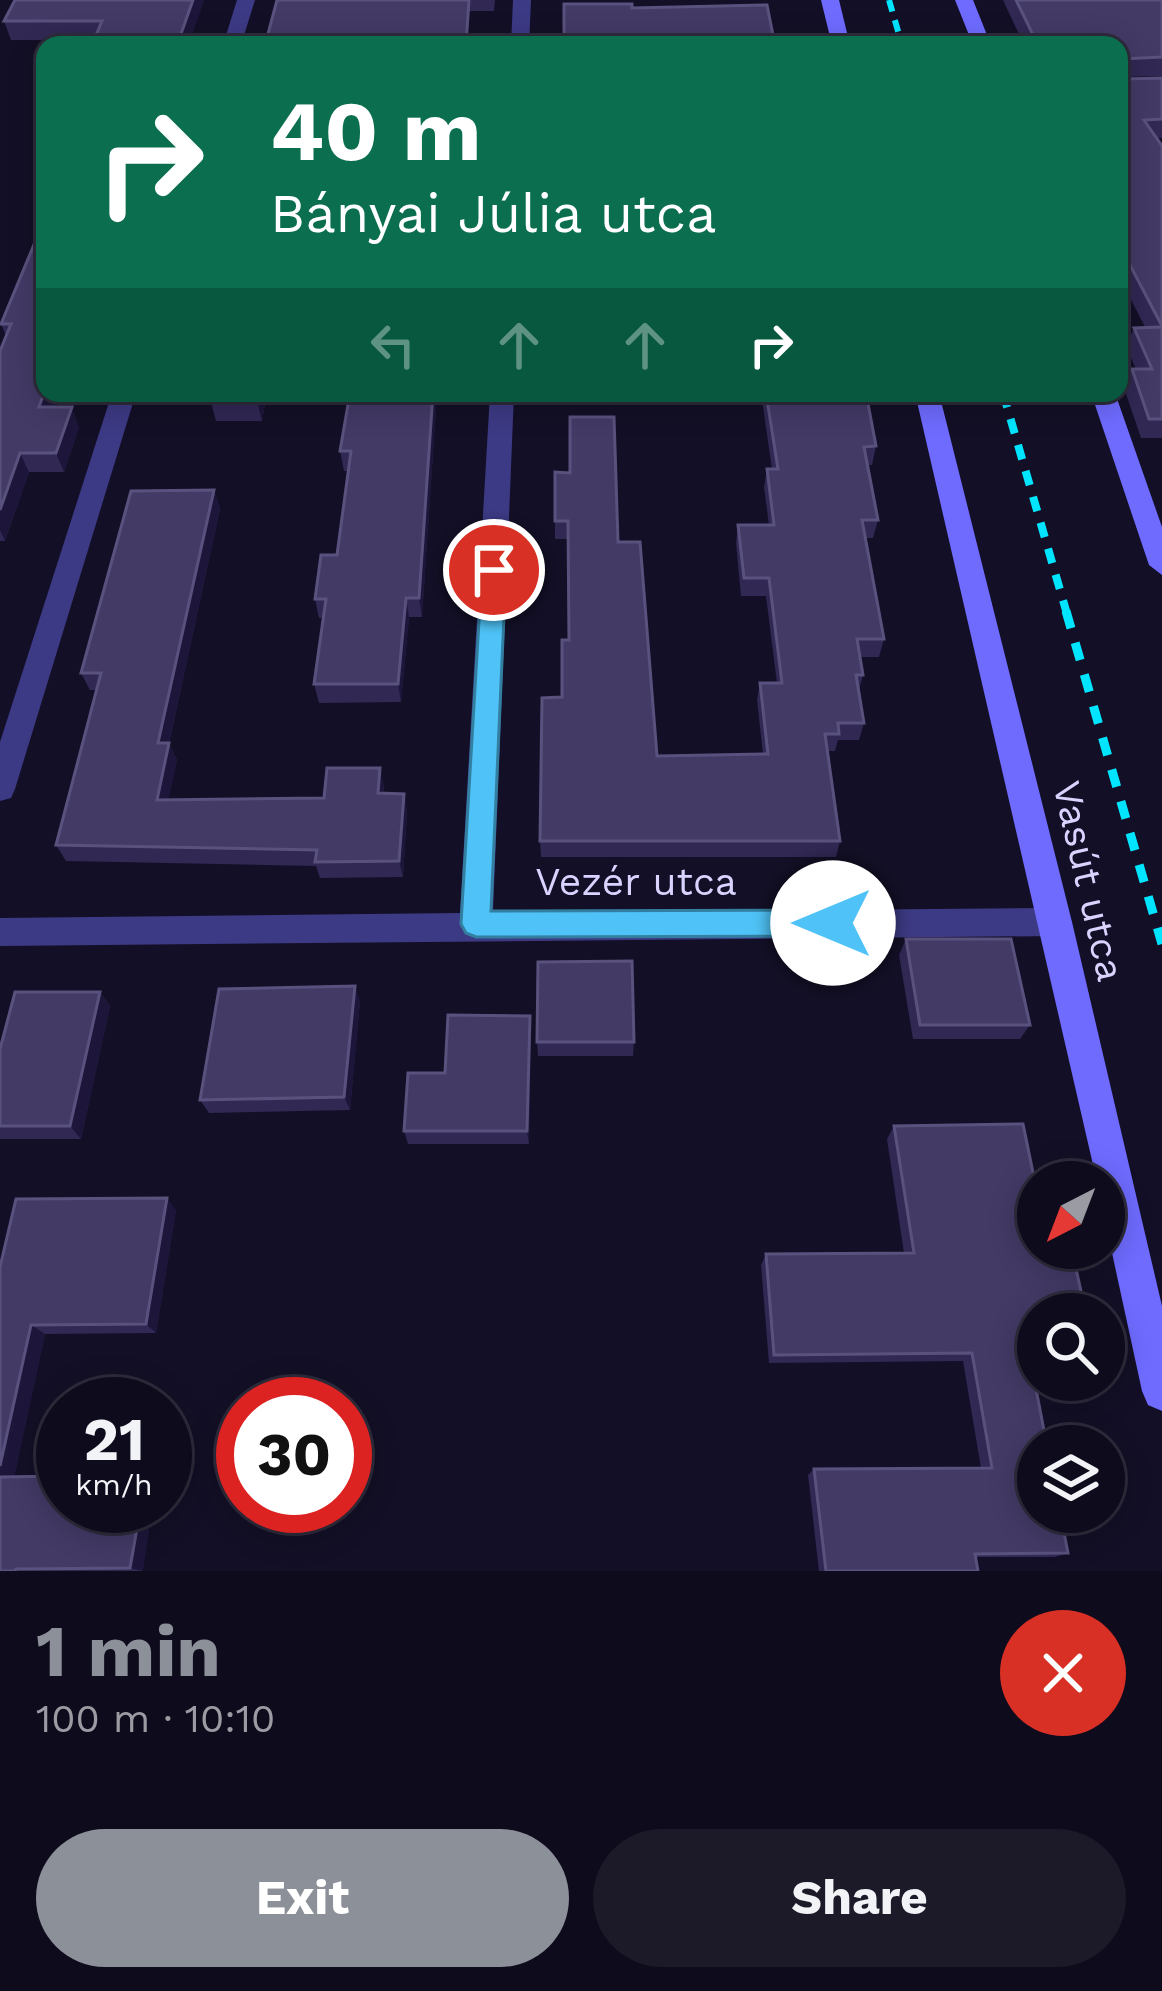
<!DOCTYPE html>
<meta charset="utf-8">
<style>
body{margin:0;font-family:"Work Sans",sans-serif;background:#1c1929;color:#f1f3f6;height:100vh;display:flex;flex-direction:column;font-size:45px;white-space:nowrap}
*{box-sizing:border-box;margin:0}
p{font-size:39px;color:#9b9ba3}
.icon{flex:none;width:66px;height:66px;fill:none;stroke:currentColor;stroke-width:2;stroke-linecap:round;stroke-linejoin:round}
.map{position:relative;height:1571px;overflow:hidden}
.panel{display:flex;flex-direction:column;background:#0e0b1c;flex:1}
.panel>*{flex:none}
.banner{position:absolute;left:36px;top:36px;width:1092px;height:366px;border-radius:24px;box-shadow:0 6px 30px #0003,0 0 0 3px #2e2b3b;background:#0b6e4f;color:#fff;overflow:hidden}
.needle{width:78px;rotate:222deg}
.buttons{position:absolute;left:1017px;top:1161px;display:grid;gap:24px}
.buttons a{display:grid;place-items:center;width:108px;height:108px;border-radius:50%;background:#0e0b1c;box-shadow:0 6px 30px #0003,0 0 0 3px #2e2b3b;font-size:60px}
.speed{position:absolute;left:36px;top:1377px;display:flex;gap:24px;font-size:60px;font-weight:700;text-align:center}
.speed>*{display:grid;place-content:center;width:156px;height:156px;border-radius:50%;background:#0e0b1c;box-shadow:0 6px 30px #0003,0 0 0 3px #2e2b3b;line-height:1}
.speed small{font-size:30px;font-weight:400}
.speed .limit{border:18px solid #d22;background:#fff;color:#111}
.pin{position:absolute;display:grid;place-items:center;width:102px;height:102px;color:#fff;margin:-51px;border:6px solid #fff;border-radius:50%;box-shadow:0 3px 12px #0007}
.me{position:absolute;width:132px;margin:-66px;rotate:270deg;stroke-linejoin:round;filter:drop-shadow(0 0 9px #0008)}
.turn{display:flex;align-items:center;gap:42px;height:252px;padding:0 36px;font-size:54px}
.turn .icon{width:156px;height:156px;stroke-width:2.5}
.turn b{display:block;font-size:84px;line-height:102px}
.lanes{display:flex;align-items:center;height:114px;padding:0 36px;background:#0003;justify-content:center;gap:60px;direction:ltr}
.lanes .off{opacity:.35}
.round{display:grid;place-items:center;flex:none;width:126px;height:126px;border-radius:63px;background:#1c1929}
.head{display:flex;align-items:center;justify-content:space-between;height:204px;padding:0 36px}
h1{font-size:72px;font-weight:700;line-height:90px;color:#8c9099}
.button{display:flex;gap:24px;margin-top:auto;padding:24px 36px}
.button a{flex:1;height:138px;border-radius:72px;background:#8c9099;color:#fff;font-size:48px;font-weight:700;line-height:138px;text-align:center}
.button a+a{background:#1c1929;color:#f1f3f6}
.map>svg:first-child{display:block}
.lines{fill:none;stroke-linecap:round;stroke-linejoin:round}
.street{fill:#3d3a85;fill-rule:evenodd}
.secondary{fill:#6f6bff;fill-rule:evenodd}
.rail-far2{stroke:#00e5ff;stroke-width:6;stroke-dasharray:12 9;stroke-linecap:butt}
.rail-far1{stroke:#00e5ff;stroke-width:8;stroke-dasharray:15 12;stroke-linecap:butt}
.rail{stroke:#00e5ff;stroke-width:9;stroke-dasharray:18 15;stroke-linecap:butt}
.wall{fill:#312854}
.shaded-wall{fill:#1d163a}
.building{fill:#433a66;stroke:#5a527e;stroke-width:3}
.route{fill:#4fc3f7;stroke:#337fa1;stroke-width:3}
.labels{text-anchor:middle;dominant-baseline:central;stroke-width:12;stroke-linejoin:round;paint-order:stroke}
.street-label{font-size:39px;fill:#d9d4ff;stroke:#130f26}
</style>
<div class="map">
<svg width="1162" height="1571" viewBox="0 0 1162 1571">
<rect width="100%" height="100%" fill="#130f26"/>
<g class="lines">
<!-- street -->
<g class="street">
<polygon points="237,0 255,0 241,45 223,45"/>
<polygon points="513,0 531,0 529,45 511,45"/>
<polygon points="112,393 136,393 15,789 11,798 0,801 0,742"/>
<polygon points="490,393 514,393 493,913 1056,908 1067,912 1072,922 1067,932 1056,936 0,946 0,918 460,913"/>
</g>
<!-- secondary -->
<g class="secondary">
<polygon points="821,0 839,0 850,45 832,45"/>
<polygon points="955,0 973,0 991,45 973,45"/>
<polygon points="915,393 939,393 1072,922 1162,1306 1162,1411 1148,1405 1142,1391 1104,1216 1104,1182 1097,1182"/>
<polygon points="1091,393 1115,393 1162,527 1162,575 1149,565"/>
</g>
<!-- rail-far2 -->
<polyline class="rail-far2" points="889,0 902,45"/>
<!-- rail-far1 -->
<polyline class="rail-far1" points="1003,393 1067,614"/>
<!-- rail -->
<polyline class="rail" points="1066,611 1162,944"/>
</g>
<!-- wall -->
<g class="wall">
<polygon points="15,0 204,0 188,45 92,45 94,40 11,40 4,21"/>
<polygon points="277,0 495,0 494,11 470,11"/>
<polygon points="1003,0 1162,0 1162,76 1124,77 1162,78 1162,138 1156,138 1162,146 1162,438 1141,438 1124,388 1132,369 1136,369 1126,347 1134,328 1145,327 1119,276 1119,45 1024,45"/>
<polygon points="45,157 45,198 43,198 36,179"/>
<polygon points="45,218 45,393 58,393 54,407 79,427 64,472 29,472 5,541 0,541 0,351 6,336 1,324"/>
<polygon points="267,393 262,421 216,421 211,402"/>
<polygon points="350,393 437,393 422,617 409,617 401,702 319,703 314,684 324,618 319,618 315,599 337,555 349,471 344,471 340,451"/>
<polygon points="625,393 686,393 685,402 625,402"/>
<polygon points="761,393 870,393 868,404 876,446 872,465 867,465 878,520 873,538 865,538 884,639 879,657 860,657 863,675 859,690 864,723 859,740 838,740 835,751 828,751 840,841 836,857 541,857 540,841 562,697 569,640 568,539 555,539 555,472 618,542 657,756 763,754 757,700 760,683 777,683 766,596 741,596 736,543 738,525 769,525 764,487 767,469 772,469"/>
<polygon points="214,490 220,509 169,743 177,760 168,800 324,798 384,785 383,794 404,794 407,811 403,877 320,878 316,866 66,861 56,845 96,690 90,690 81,673"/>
<polygon points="906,939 1030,1025 1020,1039 913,1039 899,955"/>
<polygon points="100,992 110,1006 81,1139 0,1139 0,1049"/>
<polygon points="360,1001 350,1110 209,1113 200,1100"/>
<polygon points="530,1016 529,1144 408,1144 404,1131 445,1073"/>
<polygon points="537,1042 634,1042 633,1056 538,1056"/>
<polygon points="894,1126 1038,1314 1038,1371 1033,1371 1068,1553 1055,1557 976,1557 978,1571 819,1571 808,1475 814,1469 981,1468 963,1361 769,1363 761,1265 766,1254 904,1253 887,1139"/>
<polygon points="176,1210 156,1333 45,1334 14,1477 143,1571 0,1571 0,1267"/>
</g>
<!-- shaded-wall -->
<g class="shaded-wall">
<polygon points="193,0 204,0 188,45 177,45"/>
<polygon points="469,0 468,45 466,45"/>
<polygon points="45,390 45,393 58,393 47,427 39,407"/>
<polygon points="258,393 267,393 262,421 257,401"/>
<polygon points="433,393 437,393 422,617 419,598"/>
<polygon points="72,407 79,427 64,472 56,453"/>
<polygon points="20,453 29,472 5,541 0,530 0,510"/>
<polygon points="214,490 220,509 165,760 158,743"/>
<polygon points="406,598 409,617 401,702 398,684"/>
<polygon points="169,743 177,760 165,817 157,800"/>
<polygon points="380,768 384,785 381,810 378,793"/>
<polygon points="404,794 407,811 403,877 399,861"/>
<polygon points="355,986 360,1001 350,1110 344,1097"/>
<polygon points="100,992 110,1006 81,1139 70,1126"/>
<polygon points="530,1016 531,1030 529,1144 527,1131"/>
<polygon points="167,1198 176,1210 156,1333 146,1324"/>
<polygon points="31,1325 45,1334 13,1482 0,1478 0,1466"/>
<polygon points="141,1506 153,1506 143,1571 130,1568"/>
</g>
<!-- building -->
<g class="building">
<polygon points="15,0 193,0 177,45 92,45 102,21 4,21"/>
<polygon points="277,0 469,0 466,45 265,45"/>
<polygon points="1016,0 1162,0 1162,57 1122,59 1121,74 1125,79 1162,78 1162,119 1144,120 1162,146 1162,326 1119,244 1119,233 1127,233 1119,219 1119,45 1038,45"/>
<polygon points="564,4 632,4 632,8 767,5 775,45 564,45"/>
<polygon points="45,157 45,179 36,179"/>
<polygon points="45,218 45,390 39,407 72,407 56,453 20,453 0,510 0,351 11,324 1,324"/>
<polygon points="1162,327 1162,419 1149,419 1132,369 1152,369 1134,328"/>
<polygon points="213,393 258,393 257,401 211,402"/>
<polygon points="350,393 433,393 419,598 406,598 398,684 314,684 326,599 315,599 321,555 337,555 351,451 340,451"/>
<polygon points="766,393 866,393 876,446 864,447 878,520 862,520 884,639 857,639 863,675 856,675 864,723 838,723 839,734 825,734 840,841 540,841 542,698 562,697 562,640 569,640 568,521 555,521 555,472 570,473 570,417 614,417 618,542 640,542 657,756 768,754 760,683 782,683 769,578 744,578 738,525 774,525 767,469 778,469"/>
<polygon points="214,490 158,743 169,743 157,800 324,798 327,768 380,768 378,793 404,794 399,861 315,862 317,850 56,845 101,673 81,673 131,491"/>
<polygon points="906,939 1011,939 1030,1025 920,1025"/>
<polygon points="632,961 634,1042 537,1042 538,962"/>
<polygon points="355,986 344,1097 200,1100 219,989"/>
<polygon points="15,992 100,992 70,1126 0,1126 0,1049"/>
<polygon points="448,1015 530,1016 527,1131 404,1131 408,1073 445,1073"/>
<polygon points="1023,1124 1038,1197 1038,1248 1048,1248 1050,1255 1073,1255 1086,1314 1038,1314 1038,1363 1031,1363 1047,1446 1038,1446 1038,1512 1060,1512 1068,1553 975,1554 978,1571 826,1571 814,1469 992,1468 972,1353 774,1355 766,1254 914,1253 894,1126"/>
<polygon points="167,1198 146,1324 31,1325 0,1466 0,1267 16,1199"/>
<polygon points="63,1476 63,1506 141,1506 130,1568 16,1569 15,1571 0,1571 0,1477"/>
</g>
<!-- route -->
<polygon class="route" points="494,561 506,570 491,911 833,910 843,914 848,923 843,932 833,936 476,937 466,933 461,924 482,570"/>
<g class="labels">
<!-- street labels -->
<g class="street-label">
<text x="636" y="881">Vezér utca</text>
<text transform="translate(1089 881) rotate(77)">Vasút utca</text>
</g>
</g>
</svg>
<div class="buttons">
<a><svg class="needle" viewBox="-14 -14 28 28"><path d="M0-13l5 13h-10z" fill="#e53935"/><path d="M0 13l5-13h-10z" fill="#9b9ba3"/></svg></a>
<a><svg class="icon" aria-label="search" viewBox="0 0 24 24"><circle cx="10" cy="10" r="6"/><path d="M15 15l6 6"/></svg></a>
<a><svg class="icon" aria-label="layers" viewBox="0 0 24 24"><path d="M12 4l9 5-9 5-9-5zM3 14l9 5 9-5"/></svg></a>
</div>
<div class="speed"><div>21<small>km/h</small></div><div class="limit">30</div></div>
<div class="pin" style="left:494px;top:570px;background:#d93025"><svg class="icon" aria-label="arrive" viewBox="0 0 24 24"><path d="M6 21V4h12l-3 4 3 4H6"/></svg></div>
<svg class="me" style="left:833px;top:923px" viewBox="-20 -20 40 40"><circle r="19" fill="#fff"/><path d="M0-13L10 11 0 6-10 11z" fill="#4fc3f7"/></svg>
<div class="banner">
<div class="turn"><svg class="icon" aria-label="right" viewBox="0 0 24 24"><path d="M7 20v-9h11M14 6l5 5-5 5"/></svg><div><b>40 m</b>Bányai Júlia utca</div></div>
<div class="lanes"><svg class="icon off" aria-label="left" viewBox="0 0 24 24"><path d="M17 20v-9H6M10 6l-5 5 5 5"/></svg><svg class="icon off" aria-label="ahead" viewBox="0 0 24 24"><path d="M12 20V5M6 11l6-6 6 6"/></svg><svg class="icon off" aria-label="ahead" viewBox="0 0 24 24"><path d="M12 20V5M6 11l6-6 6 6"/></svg><svg class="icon" aria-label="right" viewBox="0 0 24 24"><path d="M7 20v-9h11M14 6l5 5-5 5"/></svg></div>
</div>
</div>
<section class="panel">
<div class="head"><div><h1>1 min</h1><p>100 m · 10:10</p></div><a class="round" style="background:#d93025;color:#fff"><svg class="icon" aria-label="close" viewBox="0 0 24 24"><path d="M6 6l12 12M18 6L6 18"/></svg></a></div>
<div class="button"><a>Exit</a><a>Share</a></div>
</section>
